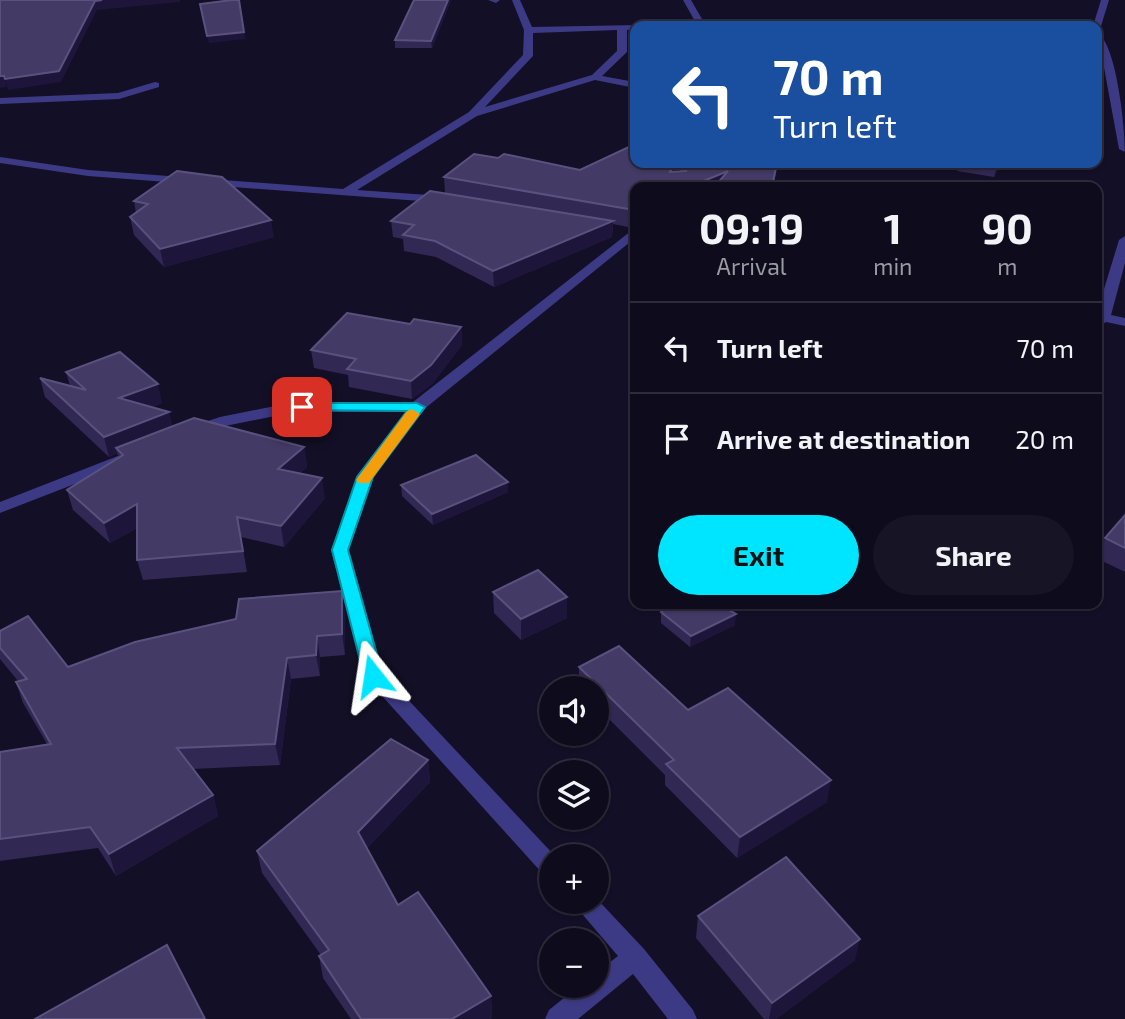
<!DOCTYPE html>
<meta charset="utf-8">
<style>
body{margin:0;font-family:"Exo 2",sans-serif;background:#171425;color:#f1f3f6;height:100vh;display:flex;flex-direction:column;font-size:26px;white-space:nowrap}
*{box-sizing:border-box;margin:0}
p{font-size:23px;color:#9b9ba3}
.icon{flex:none;width:38px;height:38px;fill:none;stroke:currentColor;stroke-width:2;stroke-linecap:round;stroke-linejoin:round}
.map{position:relative;flex:1;overflow:hidden}
.details{position:absolute;left:630px;top:182px;width:472px;height:427px;display:flex;flex-direction:column;background:#0e0b1c;border-radius:14px;box-shadow:0 2px 5px #0004,0 0 0 2px #2e2b3b}
.details>*{flex:none}
.top-card{position:absolute;left:630px;top:21px;width:472px;height:147px;border-radius:14px;box-shadow:0 2px 5px #0004,0 0 0 2px #2e2b3b;background:#1a4fa0;color:#fff;overflow:hidden}
.controls{position:absolute;left:539px;top:676px;display:grid;gap:14px}
.controls a{display:grid;place-items:center;width:70px;height:70px;border-radius:50%;background:#0e0b1c;box-shadow:0 2px 5px #0004,0 0 0 2px #2e2b3b;font-size:35px}
.pin{position:absolute;display:grid;place-items:center;width:60px;height:60px;color:#fff;margin:-30px;border-radius:14px;box-shadow:0 4px 10px #0006}
.me{position:absolute;width:77px;margin:-38px;rotate:345deg;stroke-linejoin:round;filter:drop-shadow(0 0 5px #0008)}
.turn{display:flex;align-items:center;gap:24px;height:147px;padding:0 28px;font-size:32px}
.turn .icon{width:91px;height:91px;stroke-width:2.5}
.turn b{display:block;font-size:49px;line-height:60px}
.eta{display:flex;justify-content:space-evenly;align-items:center;height:119px;text-align:center}
.eta b{font-size:42px;font-weight:700;line-height:49px}
.action{display:flex;gap:14px;margin-top:auto;padding:14px 28px}
.action a{flex:1;height:80px;border-radius:42px;background:#00e5ff;color:#111;font-size:28px;font-weight:700;line-height:80px;text-align:center}
.action a+a{background:#171425;color:#f1f3f6}
ul{padding:0;list-style:none}
li{display:flex;align-items:center;gap:21px;height:91px;padding:0 28px;border-top:2px solid #2e2b3b}
li div{flex:1}
li b{display:block;font-size:26px}
li em{font-style:normal}
.map>svg:first-child{display:block}
.lines{fill:none;stroke-linecap:round;stroke-linejoin:round}
.minor{fill:#3d3a85;fill-rule:evenodd}
.wall{fill:#312854}
.shaded-wall{fill:#1d163a}
.building{fill:#433a66;stroke:#5a527e;stroke-width:2}
.route{fill:#00e5ff;stroke:#0095a6;stroke-width:2}
.slow{fill:#f59e0b}
</style>
<div class="map">
<svg width="1125" height="1019" viewBox="0 0 1125 1019">
<rect width="100%" height="100%" fill="#130f26"/>
<g class="lines">
<!-- minor -->
<g class="minor">
<polygon points="488,0 500,0 496,3"/>
<path d="M512 0H520L532 27 638 25 635 30H627V52L602 76 635 82V88L595 80 477 116 357 190 443 196 447 197V203L88 176 0 163V157L88 170 343 189 469 112 523 55 524 30ZM617 30V51L592 75 485 107 533 56V33Z"/>
<polygon points="683,0 691,0 706,26 666,26 670,23 696,23"/>
<polygon points="1101,0 1109,0 1101,26 1097,29 1093,26"/>
<path d="M1097 32C1117 45 1125 128 1125 152L1119 149 1103 62 1097 47Z"/>
<polygon points="155,82 159,83 159,87 119,99 0,104 0,98 118,93"/>
<polygon points="684,163 696,163 683,187 671,187"/>
<polygon points="631,231 635,232 635,238 423,410 373,477 349,550 383,673 555,856 551,856 551,877 543,874 364,676 331,550 357,477 405,412 332,412 275,416 225,426 193,436 185,431 187,428 220,417 275,406 332,403 413,402"/>
<polygon points="1125,236 1125,263 1111,315 1125,318 1125,326 1106,322 1097,328 1097,312 1119,240"/>
<polygon points="128,452 134,453 136,457 134,461 0,513 0,502"/>
<polygon points="597,899 644,949 693,1010 697,1019 668,1019 633,974 578,1019 545,1019 549,1010 580,985 597,985 597,972 618,956 571,901 597,901"/>
</g>
</g>
<!-- wall -->
<g class="wall">
<polygon points="451,0 432,48 395,48 395,40"/>
<polygon points="498,158 580,170 677,172 686,171 690,163 778,163 773,187 635,187 633,228 613,224 612,237 494,287 436,257 404,251 403,239 393,237 391,221 445,193 444,177"/>
<polygon points="958,163 1001,163 994,177 957,171"/>
<polygon points="134,201 274,237 164,267 134,235 130,217 136,213"/>
<polygon points="410,324 461,327 462,345 432,384 412,399 349,387 348,375 314,368 311,350"/>
<polygon points="66,372 162,403 152,407 173,426 304,447 307,467 300,473 325,498 284,547 241,537 247,572 143,580 137,560 137,528 110,543 73,510 67,490 119,458 117,453 109,457 45,397 40,378 70,386"/>
<polygon points="508,482 508,492 433,525 402,496 401,485"/>
<polygon points="1125,515 1125,572 1098,559 1105,538"/>
<polygon points="493,592 567,618 521,640 494,613"/>
<polygon points="345,612 345,655 320,657 320,676 291,679 280,765 193,769 213,795 218,816 116,876 98,848 0,861 0,752 47,744 23,703 16,682 18,681 0,659 0,631 68,667"/>
<polygon points="661,612 735,625 690,647 661,623"/>
<polygon points="579,667 688,710 827,802 737,858 665,785 665,775 597,707 597,688 579,688"/>
<polygon points="428,760 430,782 367,848 398,905 491,996 492,1017 489,1019 351,1019 323,978 319,956 321,955 262,873 257,851"/>
<polygon points="698,916 855,960 776,1019 764,1019 696,938"/>
</g>
<!-- shaded-wall -->
<g class="shaded-wall">
<polygon points="102,0 180,0 180,2 97,10 61,82 8,90 5,79 95,1"/>
<polygon points="448,0 451,0 432,48 431,41"/>
<polygon points="244,32 246,39 209,43 207,36"/>
<polygon points="0,76 4,76 7,87 0,88"/>
<polygon points="675,163 681,163 670,187 670,172"/>
<polygon points="777,163 778,163 773,187 772,187"/>
<polygon points="998,163 1001,163 994,177"/>
<polygon points="728,171 716,185 715,187 689,187"/>
<polygon points="634,210 635,210 635,227 633,228"/>
<polygon points="271,220 274,237 164,267 160,249"/>
<polygon points="613,221 612,237 494,287 493,271"/>
<polygon points="461,327 462,345 432,384 412,399 411,381"/>
<polygon points="158,384 162,403 124,418 119,398"/>
<polygon points="169,412 174,431 116,448 117,453 109,457 104,437"/>
<polygon points="304,447 307,467 281,489 278,469"/>
<polygon points="322,478 325,498 284,547 281,526"/>
<polygon points="508,482 508,492 433,525 432,514"/>
<polygon points="137,504 142,525 110,543 104,523"/>
<polygon points="342,591 345,612 345,655 342,634"/>
<polygon points="567,597 567,618 521,640 521,619"/>
<polygon points="736,614 735,625 690,647 691,636"/>
<polygon points="317,636 320,657 320,676 316,655"/>
<polygon points="287,658 291,679 280,765 275,744"/>
<polygon points="428,760 430,782 361,854 358,832"/>
<polygon points="831,780 827,802 737,858 740,837"/>
<polygon points="213,795 218,816 116,876 109,854"/>
<polygon points="860,939 855,960 776,1019 769,1019 772,1003"/>
<polygon points="491,996 492,1017 489,1019 452,1019"/>
</g>
<!-- building -->
<g class="building">
<polygon points="0,0 102,0 95,1 59,71 5,79 4,76 0,76"/>
<polygon points="232,0 239,0 244,32 207,36 200,4"/>
<polygon points="414,0 448,0 431,41 395,40"/>
<polygon points="635,144 635,163 675,163 670,172 686,171 690,163 777,163 772,187 727,187 716,185 728,171 689,187 635,187 635,210 634,210 444,177 474,154 498,158 504,154 580,170"/>
<polygon points="177,171 222,177 271,220 160,249 130,217 148,204 134,201"/>
<polygon points="430,191 613,221 493,271 435,241 403,235 414,225 391,221"/>
<polygon points="347,313 410,324 414,319 461,327 431,365 411,381 347,369 356,359 311,350"/>
<polygon points="120,352 158,384 119,398 169,412 104,437 40,378 86,390 66,372"/>
<polygon points="194,418 304,447 278,469 322,478 281,526 237,517 243,551 137,560 137,504 104,523 67,490 123,455 116,448"/>
<polygon points="476,455 508,482 432,514 401,485"/>
<polygon points="1125,515 1125,548 1105,538"/>
<polygon points="538,570 567,597 521,619 493,592"/>
<polygon points="342,591 342,634 317,636 316,655 287,658 275,744 177,748 213,795 109,854 90,827 0,839 0,752 51,744 16,682 27,679 0,648 0,631 28,616 68,667 135,642 236,619 239,599"/>
<polygon points="671,604 718,604 736,614 691,636 661,612"/>
<polygon points="619,646 688,710 728,688 831,780 740,837 666,764 674,760 579,667"/>
<polygon points="391,739 428,760 358,832 398,905 418,892 491,996 452,1019 361,1019 319,956 329,950 257,851"/>
<polygon points="786,857 860,939 772,1003 698,916"/>
<polygon points="167,945 205,1019 35,1019"/>
</g>
<!-- route -->
<polygon class="route" points="302,403 417,403 425,407 373,477 348,550 383,676 380,681 367,681 364,676 332,550 357,477 407,411 297,410 295,407"/>
<!-- slow -->
<polygon class="slow" points="412,409 420,414 369,483 359,483 356,480 359,476 407,411"/>
</svg>
<div class="controls">
<a><svg class="icon" aria-label="sound" viewBox="0 0 24 24"><path d="M4 9h4l5-4v14l-5-4H4zM17 9q2 3 0 6"/></svg></a>
<a><svg class="icon" aria-label="layers" viewBox="0 0 24 24"><path d="M12 4l9 5-9 5-9-5zM3 14l9 5 9-5"/></svg></a>
<a>+</a>
<a>−</a>
</div>
<div class="pin" style="left:302px;top:407px;background:#d93025"><svg class="icon" aria-label="arrive" viewBox="0 0 24 24"><path d="M6 21V4h12l-3 4 3 4H6"/></svg></div>
<svg class="me" style="left:373px;top:676px" viewBox="-20 -20 40 40"><path d="M0-17L14 15 0 8-14 15z" fill="#00e5ff" stroke="#fff" stroke-width="4"/></svg>
<div class="top-card">
<div class="turn"><svg class="icon" aria-label="left" viewBox="0 0 24 24"><path d="M17 20v-9H6M10 6l-5 5 5 5"/></svg><div><b>70 m</b>Turn left</div></div>
</div>
<section class="details">
<div class="eta">
<div><b>09:19</b><p>Arrival</p></div>
<div><b>1</b><p>min</p></div>
<div><b>90</b><p>m</p></div>
</div>
<ul>
<li><svg class="icon" aria-label="left" viewBox="0 0 24 24"><path d="M17 20v-9H6M10 6l-5 5 5 5"/></svg><div><b>Turn left</b></div><em>70 m</em></li>
<li><svg class="icon" aria-label="arrive" viewBox="0 0 24 24"><path d="M6 21V4h12l-3 4 3 4H6"/></svg><div><b>Arrive at destination</b></div><em>20 m</em></li>
</ul>
<div class="action"><a>Exit</a><a>Share</a></div>
</section>
</div>
